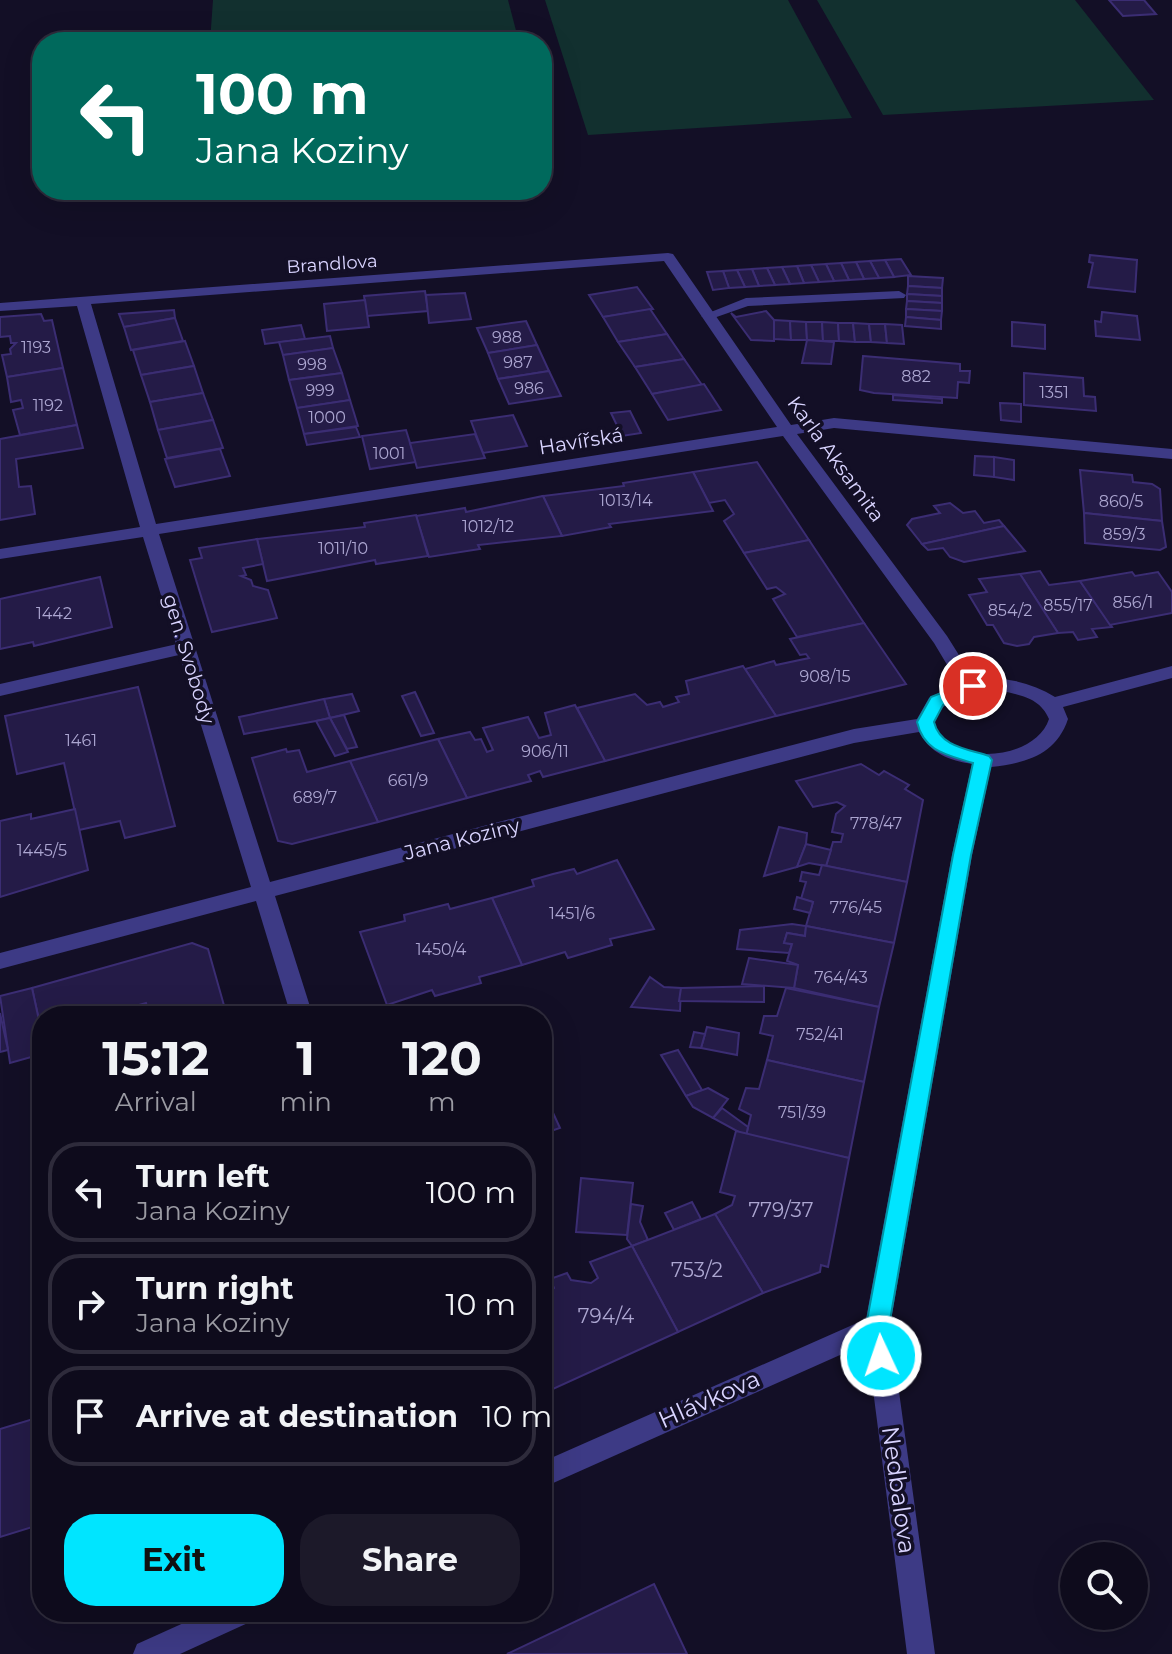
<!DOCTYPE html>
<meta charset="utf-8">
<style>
body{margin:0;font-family:Montserrat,sans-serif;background:#1c1929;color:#f1f3f6;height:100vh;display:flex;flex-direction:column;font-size:30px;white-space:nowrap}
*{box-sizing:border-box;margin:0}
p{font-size:26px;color:#9b9ba3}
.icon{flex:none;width:44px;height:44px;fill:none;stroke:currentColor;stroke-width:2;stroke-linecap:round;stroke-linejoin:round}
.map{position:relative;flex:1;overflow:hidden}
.panel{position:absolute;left:32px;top:1006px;width:520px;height:616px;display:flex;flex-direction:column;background:#0e0b1c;border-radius:32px;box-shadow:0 8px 32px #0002,0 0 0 2px #2e2b3b}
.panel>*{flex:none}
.banner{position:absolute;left:32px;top:32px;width:520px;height:168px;border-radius:32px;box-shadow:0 8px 32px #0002,0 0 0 2px #2e2b3b;background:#00695c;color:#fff;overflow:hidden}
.buttons{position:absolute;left:1060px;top:1542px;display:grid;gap:16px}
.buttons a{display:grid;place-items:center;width:88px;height:88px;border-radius:50%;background:#0e0b1c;box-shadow:0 8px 32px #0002,0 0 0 2px #2e2b3b;font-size:40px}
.pin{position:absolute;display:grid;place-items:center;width:68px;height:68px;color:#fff;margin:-34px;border:4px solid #fff;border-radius:50%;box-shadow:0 2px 8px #0007}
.me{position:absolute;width:88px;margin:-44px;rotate:357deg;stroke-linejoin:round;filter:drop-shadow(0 0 6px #0008)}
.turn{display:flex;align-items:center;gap:28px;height:168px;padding:0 32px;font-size:36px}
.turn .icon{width:104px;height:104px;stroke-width:2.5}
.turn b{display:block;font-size:56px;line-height:68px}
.eta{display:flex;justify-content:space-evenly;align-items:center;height:136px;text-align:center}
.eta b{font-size:48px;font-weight:700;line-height:56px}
.action{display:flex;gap:16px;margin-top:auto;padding:16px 32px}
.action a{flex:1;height:92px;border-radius:32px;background:#00e5ff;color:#111;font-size:32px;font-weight:700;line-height:92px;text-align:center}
.action a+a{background:#1c1929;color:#f1f3f6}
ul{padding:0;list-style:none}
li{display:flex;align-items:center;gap:24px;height:100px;margin:0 16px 12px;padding:0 16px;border:4px solid #2e2b3b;border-radius:32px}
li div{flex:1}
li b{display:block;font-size:30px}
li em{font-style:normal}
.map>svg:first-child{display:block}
.green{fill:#12302f}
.building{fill:#241b47;stroke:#3b2d73;stroke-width:2}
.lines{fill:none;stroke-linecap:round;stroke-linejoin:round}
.lane{fill:#3d3a85;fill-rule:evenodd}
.street{fill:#3d3a85;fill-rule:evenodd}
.route{fill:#00e5ff;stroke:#0095a6;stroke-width:2}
.labels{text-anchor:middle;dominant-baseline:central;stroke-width:7;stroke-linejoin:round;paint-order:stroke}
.number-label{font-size:16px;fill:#aca6d1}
.far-street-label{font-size:18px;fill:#d9d4ff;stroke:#130f26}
.street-label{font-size:20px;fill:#d9d4ff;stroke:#130f26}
.near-number-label{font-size:20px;fill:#aca6d1}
.near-street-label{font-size:24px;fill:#d9d4ff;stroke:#130f26}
</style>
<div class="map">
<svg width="1172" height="1654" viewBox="0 0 1172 1654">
<rect width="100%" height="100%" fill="#130f26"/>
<!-- green -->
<g class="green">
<polygon points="213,0 508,0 519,42 210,42"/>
<polygon points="545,0 788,0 852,118 588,135"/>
<polygon points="817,0 1075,0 1154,100 883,115"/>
</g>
<!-- building -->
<g class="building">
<polygon points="1109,0 1144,0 1156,14 1123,16"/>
<polygon points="1090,255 1137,260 1135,292 1088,287 1093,263 1089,262"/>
<polygon points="901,259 911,275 894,277 885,260"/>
<polygon points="885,260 894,277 879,278 870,261"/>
<polygon points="870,261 879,278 864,279 856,262"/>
<polygon points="856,262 864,279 849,280 841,263"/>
<polygon points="841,263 849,280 834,281 826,264"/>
<polygon points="826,264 834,281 819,282 811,265"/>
<polygon points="811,265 819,282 804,283 797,266"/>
<polygon points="797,266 804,283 790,284 782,267"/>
<polygon points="782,267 790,284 775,285 767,268"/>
<polygon points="767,268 775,285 759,286 752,269"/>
<polygon points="752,269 759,286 745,287 737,270"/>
<polygon points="737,270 745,287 729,288 723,271"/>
<polygon points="723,271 729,288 713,290 707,272"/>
<polygon points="908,276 943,278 942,288 908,286"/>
<polygon points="908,286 942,288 942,296 907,294"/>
<polygon points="637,287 653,309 603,317 589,295"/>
<polygon points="425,291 428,311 367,316 364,296"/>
<polygon points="465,293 471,319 429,323 426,295"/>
<polygon points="907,294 942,296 942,303 907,301"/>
<polygon points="365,300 369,327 327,331 324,304"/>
<polygon points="907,301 942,303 942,311 906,309"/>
<polygon points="650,309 667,334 618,342 603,317"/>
<polygon points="906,309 942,311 941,320 906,317"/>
<polygon points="174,310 175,318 124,327 119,314"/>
<polygon points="766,311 774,320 774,341 751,340 731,313 736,317"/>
<polygon points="1102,312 1137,316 1140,340 1096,336 1095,321 1101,322"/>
<polygon points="41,314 44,321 52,320 63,368 7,377 2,355 11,354 10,349 16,343 11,343 10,336 0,337 0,317"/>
<polygon points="906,317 941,320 941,329 905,326"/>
<polygon points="175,318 183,341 131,350 124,327"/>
<polygon points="774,320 790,321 791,340 774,339"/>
<polygon points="526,321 537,345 488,353 477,328"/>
<polygon points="790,321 806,322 807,340 791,340"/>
<polygon points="806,322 822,322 823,341 807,340"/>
<polygon points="822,322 838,323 839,341 823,341"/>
<polygon points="1012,322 1045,325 1045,349 1012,346"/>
<polygon points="838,323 853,323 855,342 839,341"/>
<polygon points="853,323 869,324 871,342 855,342"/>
<polygon points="869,324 885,324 887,343 871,342"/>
<polygon points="885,324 902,325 904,344 887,343"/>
<polygon points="301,325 305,339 265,344 262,330"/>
<polygon points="667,334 684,359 635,367 618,342"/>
<polygon points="330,336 333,348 283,355 279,342"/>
<polygon points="807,340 834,342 831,364 802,363"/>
<polygon points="185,341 194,366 141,375 133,350"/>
<polygon points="537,345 549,371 498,379 488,353"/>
<polygon points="333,348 342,373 289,380 283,355"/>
<polygon points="863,356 960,364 960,371 970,371 969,383 958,382 957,398 874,393 860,390"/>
<polygon points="684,359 702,385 652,394 635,367"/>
<polygon points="194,366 203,393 150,402 141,375"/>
<polygon points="63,368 77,425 20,435 13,410 23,408 21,400 11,402 7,377"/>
<polygon points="549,371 561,396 509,404 498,379"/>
<polygon points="342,373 350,400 297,408 289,380"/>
<polygon points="1024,373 1083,378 1084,396 1095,397 1096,411 1024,405"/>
<polygon points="704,384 721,410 668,420 652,394"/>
<polygon points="203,393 213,420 158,430 150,402"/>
<polygon points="893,395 942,399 942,403 893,400"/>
<polygon points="350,400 358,426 304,434 297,408"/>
<polygon points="1000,403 1021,404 1021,422 1001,420"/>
<polygon points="630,411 641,433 622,436 611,413"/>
<polygon points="513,415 527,446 483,453 471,421"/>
<polygon points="213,420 223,448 167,458 158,430"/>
<polygon points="77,425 83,448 16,459 19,487 31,486 35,514 0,520 0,439"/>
<polygon points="356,427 360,437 307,445 304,434"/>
<polygon points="406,430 416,462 370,469 362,436"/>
<polygon points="475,434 485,458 417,468 410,443"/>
<polygon points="220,449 230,476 175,487 165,459"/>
<polygon points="975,456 994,457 994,477 974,475"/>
<polygon points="994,457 1014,460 1014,480 994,477"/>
<polygon points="757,462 809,540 744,553 724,521 734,514 725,500 709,503 693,472"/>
<polygon points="1080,470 1132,475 1133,482 1152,484 1160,489 1162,521 1084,513"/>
<polygon points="693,472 713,511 609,524 611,527 562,536 543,496 624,486 623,483"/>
<polygon points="543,496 562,536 478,545 480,549 429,557 416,516 465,508 466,512"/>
<polygon points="950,503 963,513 975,511 984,523 999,520 1004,526 922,544 907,525 912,519 940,513 934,506"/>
<polygon points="1084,513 1162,521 1166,547 1160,550 1085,543"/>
<polygon points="416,515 428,556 376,564 375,560 267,581 257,539 365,527 364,523"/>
<polygon points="1004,526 1025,551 964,562 950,557 943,548 928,550 922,544"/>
<polygon points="257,539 263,564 243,568 246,575 241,576 251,580 253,586 268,590 277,618 212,632 190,560 202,558 199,548"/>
<polygon points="809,540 864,623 797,637 773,599 785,594 776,587 767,589 744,553"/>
<polygon points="1040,571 1049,585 1080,581 1112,627 1092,629 1097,637 1078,640 1073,632 1058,633 1020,574"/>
<polygon points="1132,572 1135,576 1158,572 1172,592 1172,613 1110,625 1080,581"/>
<polygon points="1020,574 1058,633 1034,637 1029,644 1017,646 1004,643 993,625 987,625 969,595 987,592 979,579"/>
<polygon points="100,577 112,627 34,646 33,642 0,649 0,599"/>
<polygon points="864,623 906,684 776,716 745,669 774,661 776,665 809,658 806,654 800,655 790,639"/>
<polygon points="743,666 776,716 605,761 577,708 635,694 647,705 660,702 663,707 679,702 676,697 689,694 686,681"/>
<polygon points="138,687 175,826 125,838 120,821 79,830 64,763 17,774 5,716"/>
<polygon points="415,692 434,733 421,736 402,696"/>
<polygon points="352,694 359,711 330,718 324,699"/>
<polygon points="324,699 330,718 316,721 244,734 239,717"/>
<polygon points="575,705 605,761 543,777 540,771 528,775 531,781 467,798 438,739 470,732 475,740 481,739 487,752 493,750 483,728 528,717 539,738 551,735 545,713"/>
<polygon points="344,715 357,747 347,749 330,718"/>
<polygon points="330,718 348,752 335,756 316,721"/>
<polygon points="438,739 467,798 378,822 350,761"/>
<polygon points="286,749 287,752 299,750 307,772 350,761 378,822 292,844 278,841 252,758"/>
<polygon points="861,764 879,775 884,771 909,785 905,789 923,800 907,882 826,866 833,842 841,842 843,834 832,832 836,814 845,806 837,802 813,807 796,781"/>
<polygon points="75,809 88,870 0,897 0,821 31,814 31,819"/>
<polygon points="779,827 807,833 806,844 797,867 764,876"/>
<polygon points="806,844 831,850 826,866 809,863 797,867"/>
<polygon points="617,860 654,929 610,939 612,945 568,958 565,952 522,965 492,898 534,886 532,880 553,874 574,869 577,874"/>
<polygon points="822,865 907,882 894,943 806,926 813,902 801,899 806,882 800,881 802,872 819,875"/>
<polygon points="797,897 813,902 810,913 794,909"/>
<polygon points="492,898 522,965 479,977 481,983 435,996 432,990 387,1005 360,932 405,921 404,915 448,904 450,909"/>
<polygon points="792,924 806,926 805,936 787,933 784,943 792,944 789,953 737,949 740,930"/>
<polygon points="806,926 894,943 879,1007 794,988 798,965 787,961 792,944 784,943 787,933 805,936"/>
<polygon points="192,943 208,949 227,1016 150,1016 146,1003 132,1007 133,1013 125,1016 42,1016 42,1034 32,988"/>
<polygon points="749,958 798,965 794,988 742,984"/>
<polygon points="650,977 664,987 681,988 680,1011 631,1007"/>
<polygon points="764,986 764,1002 679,1001 681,988"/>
<polygon points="32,988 42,1034 42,1054 10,1063 0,996"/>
<polygon points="786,988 879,1007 864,1082 767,1060 773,1036 760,1033 764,1016 777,1016"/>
<polygon points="0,1013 8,1050 0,1052"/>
<polygon points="707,1027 739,1033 737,1055 701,1048"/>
<polygon points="694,1032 705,1034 701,1048 690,1047"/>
<polygon points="678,1050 702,1090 686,1096 661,1055"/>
<polygon points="767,1060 864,1082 849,1158 746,1136 751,1115 739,1109 746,1088 759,1089"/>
<polygon points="708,1088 728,1099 713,1118 693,1107 686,1096"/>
<polygon points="542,1089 560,1128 542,1134"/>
<polygon points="722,1108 748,1127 746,1136 713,1118"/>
<polygon points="736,1131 849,1158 828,1267 821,1265 820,1272 763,1293 715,1214 732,1205 735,1196 720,1192"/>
<polygon points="581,1178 633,1183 627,1235 576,1232"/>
<polygon points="692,1202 701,1219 674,1230 665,1213"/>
<polygon points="631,1204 643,1206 640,1222 648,1240 632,1246 627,1239"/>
<polygon points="715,1214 763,1293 678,1332 632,1246"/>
<polygon points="632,1246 678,1332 542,1394 542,1299 554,1288 550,1279 567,1273 571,1280 591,1283 598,1278 590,1262"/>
<polygon points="33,1419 33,1427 42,1424 42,1524 0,1537 0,1429"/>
<polygon points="654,1584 687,1654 507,1654"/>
</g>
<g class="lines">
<!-- lane -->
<g class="lane">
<polygon points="899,291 906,295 904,298 748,306 708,320 701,316 746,298"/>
<polygon points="186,642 195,648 192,652 0,696 0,684"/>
</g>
<!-- street -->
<g class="street">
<path d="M668 253 673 254 791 425 834 418 1172 449V459L834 428 797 434 947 636 974 679C1003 676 1031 682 1055 697L1172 666V678L1063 707 1068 719C1056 755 1026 763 991 767L972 855 890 1326 935 1654H907L867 1343 542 1488V1462L866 1319 952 855 972 764C949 760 931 754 919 732L854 743 275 896 313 1016H291L256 901 0 969V953L251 887 143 537 0 559V549L140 527 77 306 0 311V303ZM664 261 777 427 156 524 91 304ZM783 436 934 643 958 683 929 698 917 719 854 729 270 882 159 534ZM998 690C1019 695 1040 697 1049 719 1035 762 946 768 934 722 945 695 972 690 998 690Z"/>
<polygon points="208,1612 254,1612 250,1622 180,1654 133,1654 137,1644"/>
</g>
</g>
<!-- route -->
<path class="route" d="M973 680 979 682V690L943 705 934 722C940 747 968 749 989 756L992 760 971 855 889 1326 893 1356 889 1364 881 1367 873 1364 866 1326 953 855 973 763C948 755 924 752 917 722L931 697Z"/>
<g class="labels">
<!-- number labels -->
<g class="number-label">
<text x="507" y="337">988</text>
<text x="36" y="347">1193</text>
<text x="518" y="362">987</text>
<text x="312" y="364">998</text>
<text x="916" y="376">882</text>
<text x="529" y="388">986</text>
<text x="320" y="390">999</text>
<text x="1054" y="392">1351</text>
<text x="48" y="405">1192</text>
<text x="327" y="417">1000</text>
<text x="389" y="453">1001</text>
<text x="626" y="500">1013/14</text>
<text x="1121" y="501">860/5</text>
<text x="488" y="526">1012/12</text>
<text x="1124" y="534">859/3</text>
<text x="343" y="548">1011/10</text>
<text x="1133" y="602">856/1</text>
<text x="1068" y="605">855/17</text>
<text x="1010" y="610">854/2</text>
<text x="54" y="613">1442</text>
<text x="825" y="676">908/15</text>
<text x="81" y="740">1461</text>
<text x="545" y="751">906/11</text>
<text x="408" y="780">661/9</text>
<text x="315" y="797">689/7</text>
<text x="876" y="823">778/47</text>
<text x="42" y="850">1445/5</text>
<text x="856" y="907">776/45</text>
<text x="572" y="913">1451/6</text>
<text x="441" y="949">1450/4</text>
<text x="841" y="977">764/43</text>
<text x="820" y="1034">752/41</text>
<text x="802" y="1112">751/39</text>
</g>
<!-- far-street labels -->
<g class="far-street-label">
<text transform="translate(332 264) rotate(-4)">Brandlova</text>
</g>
<!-- street labels -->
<g class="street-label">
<text transform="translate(581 441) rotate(-9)">Havířská</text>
<text transform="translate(836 459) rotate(54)">Karla Aksamita</text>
<text transform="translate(189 659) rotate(73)">gen. Svobody</text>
<text transform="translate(462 839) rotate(-14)">Jana Koziny</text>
</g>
<!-- near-number labels -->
<g class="near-number-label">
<text x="781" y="1210">779/37</text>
<text x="697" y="1270">753/2</text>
<text x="606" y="1316">794/4</text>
</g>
<!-- near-street labels -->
<g class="near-street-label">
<text transform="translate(709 1399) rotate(-24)">Hlávkova</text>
<text transform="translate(899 1490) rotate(82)">Nedbalova</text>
</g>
</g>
</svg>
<div class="buttons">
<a><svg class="icon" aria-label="search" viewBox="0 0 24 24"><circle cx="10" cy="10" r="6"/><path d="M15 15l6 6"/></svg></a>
</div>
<div class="pin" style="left:973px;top:686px;background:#d93025"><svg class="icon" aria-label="arrive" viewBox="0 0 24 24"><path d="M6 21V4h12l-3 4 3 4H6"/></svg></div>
<svg class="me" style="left:881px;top:1356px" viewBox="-20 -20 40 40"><circle r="17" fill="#00e5ff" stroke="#fff" stroke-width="3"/><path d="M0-11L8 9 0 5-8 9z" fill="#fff"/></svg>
<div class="banner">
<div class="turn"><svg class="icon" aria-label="left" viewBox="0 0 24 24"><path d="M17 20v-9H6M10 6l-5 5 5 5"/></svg><div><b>100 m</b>Jana Koziny</div></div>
</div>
<section class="panel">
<div class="eta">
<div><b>15:12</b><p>Arrival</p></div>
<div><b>1</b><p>min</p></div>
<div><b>120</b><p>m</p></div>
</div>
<ul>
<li><svg class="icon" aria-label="left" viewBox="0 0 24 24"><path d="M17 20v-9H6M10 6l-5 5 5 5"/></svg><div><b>Turn left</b><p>Jana Koziny</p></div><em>100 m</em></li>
<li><svg class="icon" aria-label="right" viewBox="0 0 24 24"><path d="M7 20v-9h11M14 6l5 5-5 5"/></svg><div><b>Turn right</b><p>Jana Koziny</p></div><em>10 m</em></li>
<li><svg class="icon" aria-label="arrive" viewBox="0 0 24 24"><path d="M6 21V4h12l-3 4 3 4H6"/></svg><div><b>Arrive at destination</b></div><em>10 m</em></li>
</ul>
<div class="action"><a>Exit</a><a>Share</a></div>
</section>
</div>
